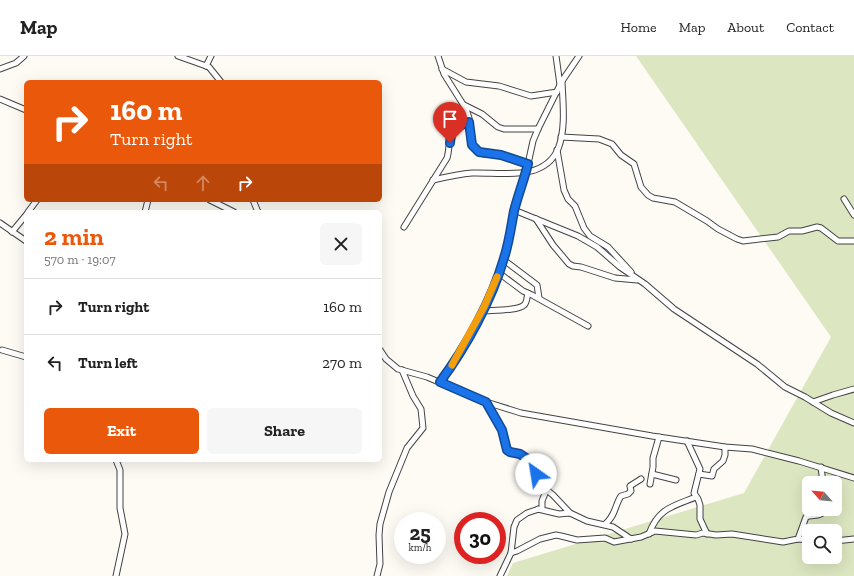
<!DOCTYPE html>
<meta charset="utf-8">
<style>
body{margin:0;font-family:"Zilla Slab",serif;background:#f6f6f6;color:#222;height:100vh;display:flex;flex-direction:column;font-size:15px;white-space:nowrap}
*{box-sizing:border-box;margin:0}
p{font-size:13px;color:#767676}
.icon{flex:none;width:22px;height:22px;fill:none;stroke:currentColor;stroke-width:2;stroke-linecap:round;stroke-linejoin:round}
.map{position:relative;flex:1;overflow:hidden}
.drawer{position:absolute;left:24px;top:154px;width:358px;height:252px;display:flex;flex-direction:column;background:#fff;border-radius:6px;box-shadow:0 4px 16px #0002}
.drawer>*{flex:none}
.guide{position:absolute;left:24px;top:24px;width:358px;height:122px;border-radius:6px;box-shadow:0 4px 16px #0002;background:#ea580c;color:#fff;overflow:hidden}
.needle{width:26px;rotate:297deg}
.buttons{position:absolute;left:802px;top:420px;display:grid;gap:8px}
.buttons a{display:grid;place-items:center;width:40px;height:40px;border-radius:6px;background:#fff;box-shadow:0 4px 16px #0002;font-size:20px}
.speed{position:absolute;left:394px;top:456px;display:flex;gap:8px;font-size:20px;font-weight:700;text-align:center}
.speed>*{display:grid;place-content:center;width:52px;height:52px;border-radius:50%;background:#fff;box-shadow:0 4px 16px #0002;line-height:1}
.speed small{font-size:10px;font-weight:400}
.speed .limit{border:6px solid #d22;background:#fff;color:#111}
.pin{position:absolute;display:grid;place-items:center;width:34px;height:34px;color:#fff;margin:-41px -17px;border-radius:50% 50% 50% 0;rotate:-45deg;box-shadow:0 0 4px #0007}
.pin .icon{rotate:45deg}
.me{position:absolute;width:44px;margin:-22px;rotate:328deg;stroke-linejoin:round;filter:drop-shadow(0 0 3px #0008)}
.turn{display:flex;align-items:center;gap:14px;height:84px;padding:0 20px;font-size:18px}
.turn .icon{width:52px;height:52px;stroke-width:2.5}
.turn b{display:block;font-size:28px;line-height:34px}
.lanes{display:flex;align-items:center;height:38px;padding:0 20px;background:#0003;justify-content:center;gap:20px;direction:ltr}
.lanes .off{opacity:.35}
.round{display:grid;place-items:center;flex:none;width:42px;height:42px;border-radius:6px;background:#f6f6f6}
.headline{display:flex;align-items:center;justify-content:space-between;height:68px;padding:0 20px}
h1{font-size:24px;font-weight:700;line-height:30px;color:#ea580c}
.action{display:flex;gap:8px;margin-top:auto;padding:8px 20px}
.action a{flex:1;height:46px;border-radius:6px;background:#ea580c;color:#fff;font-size:16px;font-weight:700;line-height:46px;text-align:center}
.action a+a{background:#f6f6f6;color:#222}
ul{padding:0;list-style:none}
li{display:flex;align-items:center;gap:12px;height:56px;padding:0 20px;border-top:1px solid #e0e0e0}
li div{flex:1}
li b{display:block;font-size:15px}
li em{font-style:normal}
header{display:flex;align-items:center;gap:24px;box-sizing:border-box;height:56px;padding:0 20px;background:#fff;border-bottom:1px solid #e0e0e0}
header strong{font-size:19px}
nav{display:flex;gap:22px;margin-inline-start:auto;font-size:14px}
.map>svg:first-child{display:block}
.green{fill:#dce6c0;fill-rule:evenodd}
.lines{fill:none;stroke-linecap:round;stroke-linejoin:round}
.minor-casing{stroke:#434343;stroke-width:7}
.minor{stroke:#fff;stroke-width:5}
.route-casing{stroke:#114b97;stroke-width:10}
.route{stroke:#1a73e8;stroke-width:7}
.slow{stroke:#f59e0b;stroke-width:7}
</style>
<header>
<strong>Map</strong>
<nav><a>Home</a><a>Map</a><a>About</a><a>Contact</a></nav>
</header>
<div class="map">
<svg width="854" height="520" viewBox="0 0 854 520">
<rect width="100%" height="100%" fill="#fefaf4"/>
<!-- green -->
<path class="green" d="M636 0H854V520H507L513 507 744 437 831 281ZM809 427H835V453H809ZM809 475H835V501H809Z"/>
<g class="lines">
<!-- minor casing -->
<g class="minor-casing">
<g id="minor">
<polyline points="178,0 209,11 221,26"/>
<polyline points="438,0 444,18 466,53 469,62 472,89 475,93 479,96 484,98 501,99 528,108"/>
<polyline points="556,0 560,29"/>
<polyline points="206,10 211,0"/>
<polyline points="0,13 16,7 24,0"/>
<polyline points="442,13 466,26 499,30 531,40 557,36"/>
<polyline points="0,43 26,54"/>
<polyline points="464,49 482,58 498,71 504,73 538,73"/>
<polyline points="561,81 599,83 612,88 621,99 634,108 641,131 648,139 653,142 675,146 707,165 718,173 737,183 743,185 778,181 789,175 802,175 817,171 821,172 838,185 854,185"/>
<polyline points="557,94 564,134 568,143 575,150 584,172 590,180 608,191 631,216"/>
<path d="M433 124C446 121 459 118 472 117 500 116 544 126 558 93 566 73 563 48 562 26"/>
<polyline points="844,143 854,159"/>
<polyline points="210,144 234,156"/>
<polyline points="253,144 258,156"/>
<polyline points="514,154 578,180 597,191 620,211 645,228 674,253 757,308 785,331 805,341 831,357 854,367"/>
<polyline points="28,156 37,144"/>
<polyline points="145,156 148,144"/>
<polyline points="536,163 553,189 569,208 573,210 581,211 615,222 637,224"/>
<polyline points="0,167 26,185"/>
<path d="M404 171 447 102C450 93 448 78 454 73 458 70 465 68 469 66"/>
<polyline points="12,176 26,159"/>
<polyline points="504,204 537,229 539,242"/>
<polyline points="499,217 523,235 532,239 588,270"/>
<path d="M482 255C491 254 518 255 524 249 527 247 527 240 528 237"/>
<polyline points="2,294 26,301"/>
<polyline points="380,294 386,303 398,313 427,321 486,346 521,357 652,380 725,391 752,393 799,405 854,422"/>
<polyline points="440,326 451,311 467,284 485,251 504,204 514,154 526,117 533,85 538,73 562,25 579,0"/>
<polyline points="486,346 502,374 507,394 510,396 520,398 529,404 543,431 553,439 570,457 587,465 613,471 631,483"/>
<polyline points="813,346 833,339 854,333"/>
<polyline points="687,385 700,413 694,437 698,443 700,449 700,463 707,478"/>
<polyline points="116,404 120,414 120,452 125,478 116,520"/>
<polyline points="821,411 823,427"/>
<polyline points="652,418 676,424"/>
<polyline points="699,418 712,420 714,413 723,405 725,399 725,391"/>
<polyline points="650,428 653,411 653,402 659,381"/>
<polyline points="538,453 559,458 570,457"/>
<path d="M605 468C615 461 615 449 621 440L628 438 631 435 630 430 641 423"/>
<path d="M649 478C658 452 674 450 696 441"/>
<polyline points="798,483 809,484"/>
<polyline points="835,485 854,483"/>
<path d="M511 497 517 495 540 483 556 479 561 480 577 484 605 482 614 486 641 481 655 475 696 479 703 477 716 479 732 478 783 486 798 483 806 461C813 458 821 462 825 453"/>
<polyline points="377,520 380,508 379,479 380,468 389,436 407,392 423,372 421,353 413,340 402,314"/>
<polyline points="500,520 511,497 514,471 517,464 527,457 542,452 542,445 546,435"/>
</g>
</g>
<!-- minor -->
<use href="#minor" class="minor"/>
</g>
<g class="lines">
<!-- route casing -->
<g class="route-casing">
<path id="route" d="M450 87C451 72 456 71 469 66L472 89 479 96 501 99 528 108C524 124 518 139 514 155 511 171 509 187 504 202 492 244 466 291 440 326L486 346 502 374 507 394 510 396 520 398 529 404 536 418"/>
</g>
<!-- route -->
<use href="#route" class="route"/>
<!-- slow -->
<polyline class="slow" points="452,309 484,251 497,221"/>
</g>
</svg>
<div class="buttons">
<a><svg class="needle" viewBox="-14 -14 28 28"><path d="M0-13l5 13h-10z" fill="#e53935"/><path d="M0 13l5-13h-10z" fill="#767676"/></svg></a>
<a><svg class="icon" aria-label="search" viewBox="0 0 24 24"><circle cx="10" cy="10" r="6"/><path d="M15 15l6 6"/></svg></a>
</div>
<div class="speed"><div>25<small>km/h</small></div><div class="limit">30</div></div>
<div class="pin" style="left:450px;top:87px;background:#d93025"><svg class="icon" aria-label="arrive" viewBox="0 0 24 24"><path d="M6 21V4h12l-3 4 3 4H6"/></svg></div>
<svg class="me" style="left:536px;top:418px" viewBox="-20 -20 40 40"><circle r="19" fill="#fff"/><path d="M0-13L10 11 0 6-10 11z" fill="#1a73e8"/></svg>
<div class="guide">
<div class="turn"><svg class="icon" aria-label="right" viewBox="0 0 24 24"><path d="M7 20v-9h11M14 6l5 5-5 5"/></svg><div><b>160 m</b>Turn right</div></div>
<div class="lanes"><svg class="icon off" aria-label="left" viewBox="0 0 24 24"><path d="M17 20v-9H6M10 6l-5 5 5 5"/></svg><svg class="icon off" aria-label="ahead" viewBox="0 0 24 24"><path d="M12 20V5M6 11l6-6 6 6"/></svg><svg class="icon" aria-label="right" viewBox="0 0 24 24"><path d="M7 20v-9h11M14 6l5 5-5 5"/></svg></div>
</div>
<section class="drawer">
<div class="headline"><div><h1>2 min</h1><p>570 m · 19:07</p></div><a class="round"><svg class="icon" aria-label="close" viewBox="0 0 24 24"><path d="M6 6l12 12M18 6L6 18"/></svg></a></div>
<ul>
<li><svg class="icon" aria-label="right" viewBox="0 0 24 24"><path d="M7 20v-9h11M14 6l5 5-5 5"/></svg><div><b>Turn right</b></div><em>160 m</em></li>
<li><svg class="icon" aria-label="left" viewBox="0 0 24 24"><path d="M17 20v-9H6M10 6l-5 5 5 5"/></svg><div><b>Turn left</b></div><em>270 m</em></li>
</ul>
<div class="action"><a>Exit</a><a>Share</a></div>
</section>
</div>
